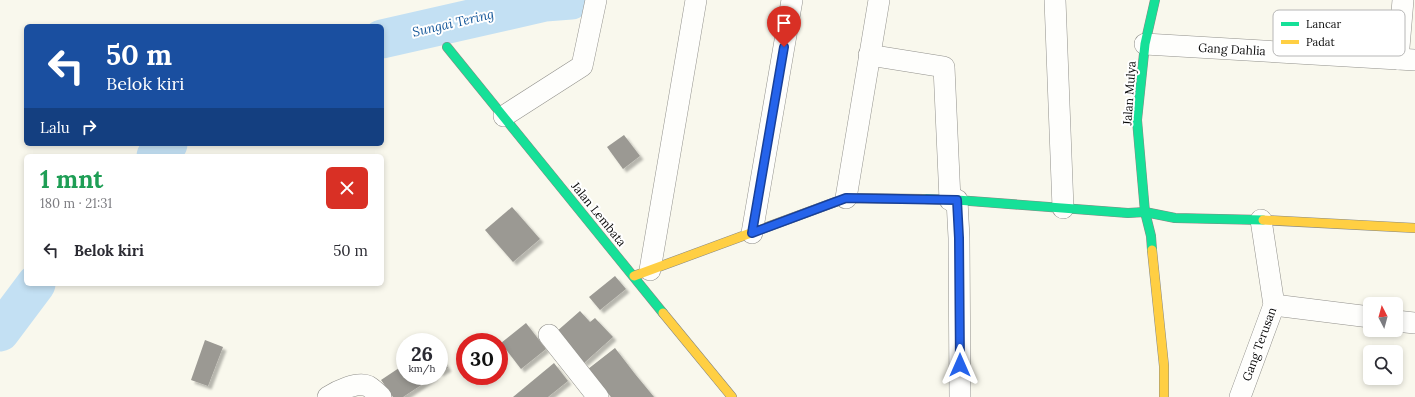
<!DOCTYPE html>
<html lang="id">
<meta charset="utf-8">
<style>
body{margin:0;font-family:Lora,serif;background:#f7f7f7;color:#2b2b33;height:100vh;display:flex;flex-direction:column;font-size:15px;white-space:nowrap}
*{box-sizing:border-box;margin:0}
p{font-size:13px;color:#7c7c81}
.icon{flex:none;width:22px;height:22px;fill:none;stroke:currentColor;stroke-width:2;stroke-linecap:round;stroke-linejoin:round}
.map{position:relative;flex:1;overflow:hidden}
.details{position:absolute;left:24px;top:154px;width:360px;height:132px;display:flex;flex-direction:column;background:#fff;border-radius:6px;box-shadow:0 2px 6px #0003}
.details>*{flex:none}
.top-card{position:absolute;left:24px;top:24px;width:360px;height:122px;border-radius:6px;box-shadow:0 2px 6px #0003;background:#1a4fa0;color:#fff;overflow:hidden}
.needle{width:26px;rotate:354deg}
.controls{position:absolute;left:1363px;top:297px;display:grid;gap:8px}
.controls a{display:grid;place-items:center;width:40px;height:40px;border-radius:6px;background:#fff;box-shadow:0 2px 6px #0003;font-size:20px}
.speed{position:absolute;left:396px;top:333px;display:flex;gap:8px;font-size:20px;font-weight:700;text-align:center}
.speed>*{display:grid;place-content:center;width:52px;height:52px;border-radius:50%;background:#fff;box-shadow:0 2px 6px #0003;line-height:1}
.speed small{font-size:10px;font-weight:400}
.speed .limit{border:6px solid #d22;background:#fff;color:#111}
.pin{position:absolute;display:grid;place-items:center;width:34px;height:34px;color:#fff;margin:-41px -17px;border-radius:50% 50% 50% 0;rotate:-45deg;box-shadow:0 0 4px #0007}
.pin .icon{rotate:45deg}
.me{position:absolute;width:44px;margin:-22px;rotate:0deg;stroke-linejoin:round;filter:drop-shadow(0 0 3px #0008)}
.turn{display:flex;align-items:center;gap:14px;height:84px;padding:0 16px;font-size:18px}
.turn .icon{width:52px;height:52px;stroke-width:2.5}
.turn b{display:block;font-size:28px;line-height:34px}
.then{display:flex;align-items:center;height:38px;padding:0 16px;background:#0003;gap:8px;font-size:15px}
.round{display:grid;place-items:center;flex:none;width:42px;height:42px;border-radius:6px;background:#f7f7f7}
.overview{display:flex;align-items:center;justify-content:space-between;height:68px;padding:0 16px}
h1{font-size:24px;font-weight:800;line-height:30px;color:#1e9e55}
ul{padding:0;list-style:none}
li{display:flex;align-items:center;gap:12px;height:56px;padding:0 16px}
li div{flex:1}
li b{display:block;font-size:15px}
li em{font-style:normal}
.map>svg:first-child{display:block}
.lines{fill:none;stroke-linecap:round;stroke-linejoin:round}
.river{stroke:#c3e0f3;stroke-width:39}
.building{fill:#9b9993;filter:url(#shadow)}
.street-casing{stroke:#92918c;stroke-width:22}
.fast-casing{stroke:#888883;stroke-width:10}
.slow-casing{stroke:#888883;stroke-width:10}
.street{stroke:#fefefc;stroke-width:21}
.fast{stroke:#16e098;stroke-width:9}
.slow{stroke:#ffcf43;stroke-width:9}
.route-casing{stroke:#184099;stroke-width:10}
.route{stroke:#2563eb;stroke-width:7}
.labels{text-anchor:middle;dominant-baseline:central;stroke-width:4;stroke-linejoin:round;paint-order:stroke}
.street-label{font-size:12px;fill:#0a0a0a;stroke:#fff}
.water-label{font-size:13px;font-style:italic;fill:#15589a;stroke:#fff}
.key{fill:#fff;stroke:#b6b6b6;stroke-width:1}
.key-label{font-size:11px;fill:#0a0a0a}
</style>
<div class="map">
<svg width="1415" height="397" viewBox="0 0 1415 397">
<defs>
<filter id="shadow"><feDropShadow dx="3.5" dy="3.5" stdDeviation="1" flood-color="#0004"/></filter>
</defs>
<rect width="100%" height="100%" fill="#f9f8ed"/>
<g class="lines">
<!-- river -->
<g class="river">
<polyline points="382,39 545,2 571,0"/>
<polyline points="156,156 168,144"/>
<polyline points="0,332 36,284"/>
</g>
</g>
<!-- building -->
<g class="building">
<polygon points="624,135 640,156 623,169 607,147"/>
<polygon points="512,207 540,239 513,262 485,230"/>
<polygon points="615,276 626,289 600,310 589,297"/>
<polygon points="580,311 590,322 595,318 613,337 584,363 556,332"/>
<polygon points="526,323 546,349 521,369 501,343"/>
<polygon points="205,340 223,347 208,386 191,380"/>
<polygon points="615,348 635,374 654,397 611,397 588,369"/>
<polygon points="439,354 448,368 439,373"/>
<polygon points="554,363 568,381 548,397 513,397"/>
<polygon points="405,364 405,376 435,376 403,397 393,397 381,380"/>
</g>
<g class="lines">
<!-- street casing -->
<g class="street-casing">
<g id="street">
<polyline points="1055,0 1063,208"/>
<polyline points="1145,44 1415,60"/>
<polyline points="869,55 944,67 950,200"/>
<polyline points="1398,59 1403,0"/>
<polyline points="504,116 582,66 596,0"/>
<polyline points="846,198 879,0"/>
<polyline points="957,200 959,238 960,397"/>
<polyline points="752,233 792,0"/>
<polyline points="650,270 696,0"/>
<polyline points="1274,305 1370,317"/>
<polyline points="1396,321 1415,323"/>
<polyline points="549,335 598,397"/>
<path d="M328 397C337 391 358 381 368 386 373 389 377 393 381 397"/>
<polyline points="1240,397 1274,305 1261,220"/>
</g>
</g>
<!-- fast casing -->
<g class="fast-casing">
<g id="fast">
<polyline points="447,47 663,313"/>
<polyline points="924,199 957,200 1128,213 1145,212 1175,218 1263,220"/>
<polyline points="1152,250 1151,236 1145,212 1137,120 1145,44 1155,0"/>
</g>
</g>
<!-- slow casing -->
<g class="slow-casing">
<g id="slow">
<polyline points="1263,220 1415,228"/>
<polyline points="1152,250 1164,366 1164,397"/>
<polyline points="634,276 846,198 924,199"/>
<polyline points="663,313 732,397"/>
</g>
</g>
<!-- street -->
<use href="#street" class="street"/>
<!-- fast -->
<use href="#fast" class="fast"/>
<!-- slow -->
<use href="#slow" class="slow"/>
</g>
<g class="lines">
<!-- route casing -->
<g class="route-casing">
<polyline id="route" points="784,47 752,233 846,198 957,200 959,238 960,365"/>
</g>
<!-- route -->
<use href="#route" class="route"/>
</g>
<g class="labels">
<!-- street labels -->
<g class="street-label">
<text transform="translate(1232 49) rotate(3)">Gang Dahlia</text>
<text transform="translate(1129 93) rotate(-86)">Jalan Mulya</text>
<text transform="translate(599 214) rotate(51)">Jalan Lembata</text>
<text transform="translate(1259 344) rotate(-70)">Gang Terusan</text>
</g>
<!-- water labels -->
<g class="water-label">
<text transform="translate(453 23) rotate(-13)">Sungai Tering</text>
</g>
</g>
<!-- legend -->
<rect x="1273" y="10" width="132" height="46" rx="6" class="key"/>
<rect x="1281" y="22" width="18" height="4" fill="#16e098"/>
<rect x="1281" y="40" width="18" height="4" fill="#ffcf43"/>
<g class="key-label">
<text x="1306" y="28">Lancar</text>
<text x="1306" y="46">Padat</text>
</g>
</svg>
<div class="controls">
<a><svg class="needle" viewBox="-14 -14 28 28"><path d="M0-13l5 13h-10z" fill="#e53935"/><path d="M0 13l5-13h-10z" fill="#7c7c81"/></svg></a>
<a><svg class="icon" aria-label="search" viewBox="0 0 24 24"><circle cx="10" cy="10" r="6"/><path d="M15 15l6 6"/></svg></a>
</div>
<div class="speed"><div>26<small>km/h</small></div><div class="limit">30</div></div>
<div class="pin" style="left:784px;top:47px;background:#d93025"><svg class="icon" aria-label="arrive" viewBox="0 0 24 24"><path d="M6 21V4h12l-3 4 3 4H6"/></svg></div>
<svg class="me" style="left:960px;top:365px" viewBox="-20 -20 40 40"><path d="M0-17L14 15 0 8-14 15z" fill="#2563eb" stroke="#fff" stroke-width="4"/></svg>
<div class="top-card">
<div class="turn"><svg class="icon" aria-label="left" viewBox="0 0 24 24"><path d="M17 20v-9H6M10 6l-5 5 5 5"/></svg><div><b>50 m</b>Belok kiri</div></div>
<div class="then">Lalu<svg class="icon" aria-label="right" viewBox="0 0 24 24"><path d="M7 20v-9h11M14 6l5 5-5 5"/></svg></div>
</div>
<section class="details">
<div class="overview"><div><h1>1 mnt</h1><p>180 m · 21:31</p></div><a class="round" style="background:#d93025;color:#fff"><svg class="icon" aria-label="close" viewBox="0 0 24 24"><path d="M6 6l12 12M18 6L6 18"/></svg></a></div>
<ul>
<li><svg class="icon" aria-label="left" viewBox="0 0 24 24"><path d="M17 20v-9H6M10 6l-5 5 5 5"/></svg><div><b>Belok kiri</b></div><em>50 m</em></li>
</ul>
</section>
</div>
